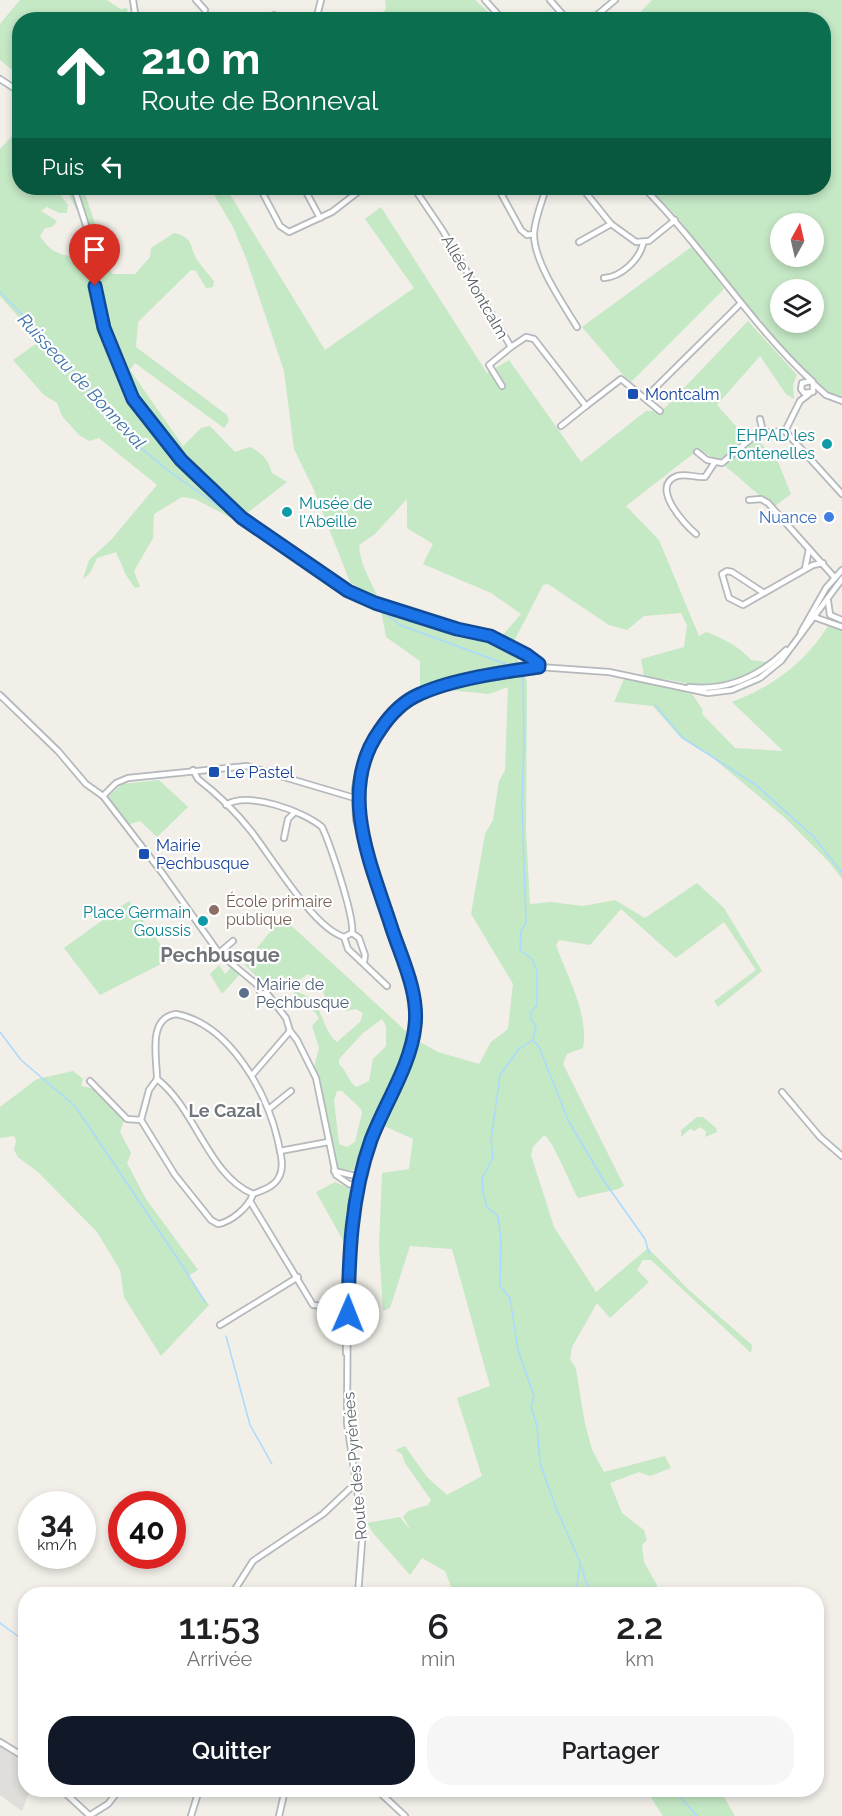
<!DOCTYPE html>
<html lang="fr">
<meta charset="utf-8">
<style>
body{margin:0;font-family:Raleway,sans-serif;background:#f6f6f6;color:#202124;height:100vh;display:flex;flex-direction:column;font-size:22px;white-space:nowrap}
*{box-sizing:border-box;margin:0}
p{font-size:20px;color:#757577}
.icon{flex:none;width:33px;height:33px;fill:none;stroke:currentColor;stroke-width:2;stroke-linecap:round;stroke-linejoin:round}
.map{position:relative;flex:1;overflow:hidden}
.drawer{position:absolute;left:18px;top:1587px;width:806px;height:210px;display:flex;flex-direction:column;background:#fff;border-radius:24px;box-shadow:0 3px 9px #0003}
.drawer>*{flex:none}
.guide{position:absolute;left:12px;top:12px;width:819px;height:183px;border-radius:24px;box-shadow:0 3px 9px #0003;background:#0b6e4f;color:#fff;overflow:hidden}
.needle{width:39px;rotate:8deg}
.buttons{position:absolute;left:770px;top:213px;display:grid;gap:12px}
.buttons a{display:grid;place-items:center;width:54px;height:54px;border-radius:50%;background:#fff;box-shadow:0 3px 9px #0003;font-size:30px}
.speed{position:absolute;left:18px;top:1491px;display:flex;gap:12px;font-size:30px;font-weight:700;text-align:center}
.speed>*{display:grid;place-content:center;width:78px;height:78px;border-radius:50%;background:#fff;box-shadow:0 3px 9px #0003;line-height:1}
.speed small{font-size:15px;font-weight:400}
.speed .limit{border:9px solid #d22;background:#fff;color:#111}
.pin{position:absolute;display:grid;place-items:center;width:51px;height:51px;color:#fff;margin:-62px -26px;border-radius:50% 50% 50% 0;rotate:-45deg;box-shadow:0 0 6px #0007}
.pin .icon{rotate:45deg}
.me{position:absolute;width:66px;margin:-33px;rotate:1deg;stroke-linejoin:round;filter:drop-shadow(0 0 4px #0008)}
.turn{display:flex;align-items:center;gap:21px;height:126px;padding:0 30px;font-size:27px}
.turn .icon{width:78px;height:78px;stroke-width:2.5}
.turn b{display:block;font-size:42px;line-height:51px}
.then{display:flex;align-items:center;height:57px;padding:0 30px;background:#0003;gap:12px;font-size:22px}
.eta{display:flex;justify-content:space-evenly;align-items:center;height:102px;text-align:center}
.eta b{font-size:36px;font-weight:600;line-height:42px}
.primary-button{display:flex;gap:12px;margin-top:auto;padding:12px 30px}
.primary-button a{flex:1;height:69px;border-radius:24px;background:#111827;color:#fff;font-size:24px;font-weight:600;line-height:69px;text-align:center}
.primary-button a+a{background:#f6f6f6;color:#202124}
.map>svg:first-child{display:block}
.industrial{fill:#e0deda}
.green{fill:#c5e8c5;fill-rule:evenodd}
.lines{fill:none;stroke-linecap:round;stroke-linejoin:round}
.stream{stroke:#aadaff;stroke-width:1.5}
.minor-casing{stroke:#b5b8bc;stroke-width:8}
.minor{stroke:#fff;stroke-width:4.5}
.route-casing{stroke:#114b97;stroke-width:15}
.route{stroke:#1a73e8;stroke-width:10}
.transit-dot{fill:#1a4fb4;stroke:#fff;stroke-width:2}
.culture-dot{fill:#0f9aa8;stroke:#fff;stroke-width:2}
.shop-dot{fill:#3f7fe0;stroke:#fff;stroke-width:2}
.education-dot{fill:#8d6e63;stroke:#fff;stroke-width:2}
.service-dot{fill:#5c6f8a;stroke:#fff;stroke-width:2}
.labels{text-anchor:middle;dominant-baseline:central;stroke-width:4.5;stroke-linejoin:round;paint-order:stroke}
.street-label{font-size:16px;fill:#5f6368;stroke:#fff}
.transit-label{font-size:16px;fill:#164399;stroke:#fff;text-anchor:start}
.culture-label{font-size:16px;fill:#0d838f;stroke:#fff;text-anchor:end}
.shop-label{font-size:16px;fill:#366cbe;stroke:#fff;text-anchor:end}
.education-label{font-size:16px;fill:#785e54;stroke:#fff;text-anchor:start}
.service-label{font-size:16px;fill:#4e5e75;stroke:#fff;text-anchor:start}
.water-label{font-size:18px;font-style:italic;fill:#4174aa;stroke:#fff}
.neighbourhood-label{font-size:18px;font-weight:bold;fill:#70757a;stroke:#fff}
.quarter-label{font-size:20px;font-weight:bold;fill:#70757a;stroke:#fff}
</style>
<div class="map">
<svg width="842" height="1816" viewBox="0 0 842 1816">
<rect width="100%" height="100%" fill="#f1efe8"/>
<!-- industrial -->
<polygon class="industrial" points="0,1746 25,1763 26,1790 30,1790 22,1811 0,1795"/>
<!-- green -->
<g class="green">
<polygon points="20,0 107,0 120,9 127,8 129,19 20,20 19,69 16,73 0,60 0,24"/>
<polygon points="385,0 475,0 496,19 375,19 386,9"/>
<path d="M652 0H842V398L826 391 761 325 762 320 754 316 678 218 649 188H824V20H633ZM780 224H813V256H780ZM780 290H813V322H780Z"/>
<path d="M12 136 19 162 20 188H49L52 191 70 188 80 211H77L67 191 62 190 61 196 68 205 67 213H59L47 207 41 211 57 221 52 227 45 228 40 236C49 250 58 256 75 256L81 240H88L95 305 105 336 103 339C129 414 178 466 237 517L235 520 195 499 182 497 154 514 153 538 134 571 140 587 135 588 126 575 116 552 97 558 90 573 83 579 89 560 111 540 157 485 99 438 89 441 79 435 62 416 57 403 44 395 13 360 40 341 0 296V149Z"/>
<path d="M75 188H83L112 274H135L150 257 151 248 174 233C196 238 188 247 198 261 203 268 209 275 214 281L213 287 206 288 196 271 191 270 138 322 136 347 227 415 229 421 224 428 135 363 130 370 183 446 201 428 210 426 235 452 250 447C263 454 268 459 272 473L287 482 242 517 166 441 148 419 124 377 102 314 95 244Z"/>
<path d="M210 188H226L325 350 414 288 365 219 381 207 487 373 509 360 581 462 646 411H662L748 321 797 375 793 384 794 399 786 394 760 356 717 405 742 433 751 432 778 462 791 494 775 506C747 489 728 462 698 450L626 506 659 540 699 636 706 632C721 637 740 647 751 660L767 662C752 680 719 685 696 684 678 684 663 674 646 682L692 694 703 710 702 714 735 748 783 751 732 702C773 686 804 664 828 626L842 630V879L829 862 785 818 713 758 681 738 653 706 614 702 624 679 645 682 641 659 684 647 687 625 681 613 644 616 627 630 609 625 548 584 543 585 511 647 520 654 516 672 524 675 527 682 526 832 530 904 551 902 583 906 615 900 645 918 697 883 724 908 762 971 718 1007 714 1001 756 970 724 922 676 958 621 909 590 945 559 940 556 945C567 977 589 1013 583 1048L567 1054 563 1064 624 1186 618 1189 578 1198C570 1184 553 1140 544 1135L533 1147 531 1155 554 1227 596 1292 648 1248 689 1290 752 1345 751 1353 651 1260H643L637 1270 649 1282 610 1318 597 1303 572 1347 570 1359 576 1369 584 1419 592 1450 604 1472 665 1456 671 1468 650 1476 639 1472 610 1483 622 1513 644 1530 647 1540 642 1545 644 1562 657 1585V1594H454L445 1571 422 1558 410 1575 373 1533 367 1523 400 1517 411 1531 403 1517 408 1511 428 1505 431 1500 405 1463 402 1454 395 1450 405 1446 427 1477 447 1495 482 1476 457 1398 490 1386 452 1249 410 1246 390 1308 383 1311 379 1246 382 1173 409 1169 413 1139 382 1125 416 1042 420 1013 423 1019 420 1042 438 1052 479 1064 491 1042 508 1029 513 984 471 914 485 834 493 820 499 781 505 770 508 687 489 694 420 687V661L386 637 381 610 458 637 496 643 521 614 491 593 423 564 433 544 407 528V499L375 534 359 545C360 566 372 582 380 602L350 582 313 488 294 449 284 371 246 258 233 227Z"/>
<polygon points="694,245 724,289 630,383 582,327"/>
<polygon points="159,780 188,807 157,837 140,821 127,825 107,798 122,784"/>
<polygon points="129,901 171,959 100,995 64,948"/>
<path d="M282 917 408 1033 405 1050 378 1114 360 1167 353 1170 337 1169 334 1163 320 1084 314 1067 319 1048 312 1026 319 1018C307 1001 308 1006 291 1002L295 989 282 975 266 986 244 964ZM308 974 319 980 327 1003 333 999 346 1011 356 1009 363 1013 360 1022 337 1042C320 1029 324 999 299 993L298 981ZM382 1019 386 1026V1046L373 1059 369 1081 356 1087C348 1081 347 1071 339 1064V1059L363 1033ZM337 1091H342L361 1109 362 1113 355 1142 347 1147 339 1144 334 1100Z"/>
<polygon points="229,964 241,973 222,994 210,974 219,965 225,974 230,969"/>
<polygon points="73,1071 83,1079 81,1086 96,1089 124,1121 120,1132 131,1153 127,1163 146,1199 198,1270 188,1276 209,1305 161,1356 124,1297 120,1270 97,1232 39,1173 18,1157 14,1150 16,1141 14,1136 0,1138 0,1107 37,1079"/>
<polygon points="697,1117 703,1117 716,1128 717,1132 705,1137 706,1131 699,1127 695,1131 690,1129 681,1137 681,1130"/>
<polygon points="335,1182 353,1190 345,1244 316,1192"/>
<polygon points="646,1790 720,1790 735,1816 663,1816"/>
</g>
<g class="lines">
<!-- stream -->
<g class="stream">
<polyline points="0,292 43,336 130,439 170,472 251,529"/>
<polyline points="260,535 343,593"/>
<polyline points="348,595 379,608 400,625 511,666"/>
<polyline points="523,676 524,739 522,804 526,923 521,931 520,950 532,959 537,971 537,1005 531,1012 531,1020 536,1025 533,1040 518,1050 500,1075 491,1141 493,1158 482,1178 483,1193 487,1207 498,1216 501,1239 500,1286 510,1298 518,1350 534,1396 531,1407 537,1426 540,1463 556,1508 580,1562 590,1594"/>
<polyline points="655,705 683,738 756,785 814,837 842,873"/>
<polyline points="0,1032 21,1060 75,1106 184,1268 205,1302"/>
<polyline points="533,1040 539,1047 569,1122 604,1181 645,1239 649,1253"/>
<polyline points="226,1336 250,1425 272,1464"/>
<polyline points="576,1594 580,1563"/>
<polyline points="0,1623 26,1642"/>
<polyline points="674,1790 697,1816"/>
</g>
<!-- minor casing -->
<g class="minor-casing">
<g id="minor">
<polyline points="133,0 136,20"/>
<polyline points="196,0 205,10"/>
<polyline points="485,0 503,20"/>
<polyline points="550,0 564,16 571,20"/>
<polyline points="274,20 274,15"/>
<polyline points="316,20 321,0"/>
<polyline points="591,20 615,0"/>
<polyline points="0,79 20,92"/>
<polyline points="74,188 92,244 99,308 122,378 147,419 181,460 254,528 348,591 375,603 497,639 534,659 539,667"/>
<polyline points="260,188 280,226 289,232 332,212 363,188"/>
<polyline points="304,188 320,218"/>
<polyline points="414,188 443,231 511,347 526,337 534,339 586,406 621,379 660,411"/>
<polyline points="498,188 521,230 527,235 534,234"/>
<path d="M546 188C542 202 535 218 534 233 533 261 563 304 577 327"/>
<polyline points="582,188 611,224 636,242 649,241 675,220"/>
<path d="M644 188C705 249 750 324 813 382V392L804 393 801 389 802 383 811 381"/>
<polyline points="579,242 611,224"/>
<path d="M604 278C621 277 639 260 643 244"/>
<polyline points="815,385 826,395 842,401"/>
<polyline points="502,386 489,365 511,347"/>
<polyline points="809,394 800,401 785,431 842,494"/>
<polyline points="645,398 741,303"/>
<polyline points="760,419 763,432"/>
<polyline points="561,426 586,406"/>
<polyline points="697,452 707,460 722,463 758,433 785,431"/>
<polyline points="749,500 761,499 768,503 835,578"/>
<path d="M696 534C685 525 649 486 677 476 687 473 695 478 705 477L715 462"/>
<polyline points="805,569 809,549"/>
<polyline points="764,593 732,572 727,571 722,574 729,598 743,605 813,565 823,563"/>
<polyline points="828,601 830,615 842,620"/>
<polyline points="814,617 842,627"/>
<polyline points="801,632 826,588 842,570"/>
<path d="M689 687C727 691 759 677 786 650"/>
<polyline points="0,695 58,751 86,784 103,796"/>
<polyline points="363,765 358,799 365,840"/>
<path d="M193 770 198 779C216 793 236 812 251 831 271 856 313 928 344 937L352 933C355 918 330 844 322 827 303 811 248 791 226 805"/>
<polyline points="103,796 116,783 128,778 247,766 358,799"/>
<polyline points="103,796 163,874 219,953 261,988"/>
<polyline points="284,838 288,819 294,813"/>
<polyline points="352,933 359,938 365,955 364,962"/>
<polyline points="344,937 348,949 387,986"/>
<polyline points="219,953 233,941"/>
<circle cx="263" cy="990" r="3.5"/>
<polyline points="266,992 286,1018 290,1031 297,1040 316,1078 336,1175 349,1184 358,1186"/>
<path d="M176 1014C230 1024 267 1093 278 1141 280 1152 285 1166 279 1177 274 1187 263 1190 253 1194 208 1175 196 1109 157 1079 157 1058 147 1018 176 1014Z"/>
<polyline points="253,1074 290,1031"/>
<path d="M157 1079 149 1090 141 1120 175 1175 211 1220 218 1224C231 1222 249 1207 253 1194"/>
<polyline points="90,1081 127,1119 141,1120"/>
<polyline points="782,1092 820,1137 842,1156"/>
<polyline points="270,1108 291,1091"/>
<polyline points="280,1151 328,1142"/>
<polyline points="334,1171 360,1177"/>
<polyline points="250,1201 313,1305 323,1306 348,1299"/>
<polyline points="352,1217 351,1206 361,1167 411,1045 416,1019 407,971 356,820 355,788 359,769 384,724 402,705 426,691 539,667 609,672 708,693 732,690 760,678 781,661 842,579"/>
<polyline points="348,1249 347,1423 363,1529 358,1594"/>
<polyline points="348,1251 352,1217 366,1160"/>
<polyline points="220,1325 298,1277"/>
<polyline points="346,1332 346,1353"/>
<polyline points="232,1594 253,1561 323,1514 357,1482"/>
<polyline points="0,1742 26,1758"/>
<polyline points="62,1790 90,1816"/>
<polyline points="377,1790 405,1816"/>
<polyline points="89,1816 108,1804 119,1790"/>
<polyline points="191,1816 199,1790"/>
<polyline points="279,1816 285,1790"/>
</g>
</g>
<!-- minor -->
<use href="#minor" class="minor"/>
</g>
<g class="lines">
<!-- route casing -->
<g class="route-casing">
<path id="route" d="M95 286 104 328 133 399 181 460 242 518 348 591 375 603 457 629 490 636 527 655 539 664V667C503 672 453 679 420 694 403 701 390 715 380 730 336 791 372 866 392 929 402 959 419 993 415 1026 411 1065 385 1103 371 1140 351 1196 349 1255 348 1314"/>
</g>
<!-- route -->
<use href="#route" class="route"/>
</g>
<!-- markers -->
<g class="transit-dot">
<rect x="627" y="388" width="12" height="12" rx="3"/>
<rect x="208" y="766" width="12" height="12" rx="3"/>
<rect x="138" y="848" width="12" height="12" rx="3"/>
</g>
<g class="culture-dot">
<circle cx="827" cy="444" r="6"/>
<circle cx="287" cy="512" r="6"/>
<circle cx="203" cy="921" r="6"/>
</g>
<circle class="shop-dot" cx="829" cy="517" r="6"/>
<circle class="education-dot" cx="214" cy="910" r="6"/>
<circle class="service-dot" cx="244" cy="993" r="6"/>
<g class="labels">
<!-- street labels -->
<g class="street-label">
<text transform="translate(475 287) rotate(60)">Allée Montcalm</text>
<text transform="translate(355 1466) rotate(-95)">Route des Pyrénées</text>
</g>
<!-- transit labels -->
<g class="transit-label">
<text x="645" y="394">Montcalm</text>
<text x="226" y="772">Le Pastel</text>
<text x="156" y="845">Mairie<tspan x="156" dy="18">Pechbusque</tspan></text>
</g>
<!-- culture labels -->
<g class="culture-label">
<text x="815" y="435">EHPAD les<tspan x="815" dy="18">Fontenelles</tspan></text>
<text x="299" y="503" text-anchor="start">Musée de<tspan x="299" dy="18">l'Abeille</tspan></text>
<text x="191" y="912">Place Germain<tspan x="191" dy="18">Goussis</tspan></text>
</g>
<!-- shop labels -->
<g class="shop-label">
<text x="817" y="517">Nuance</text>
</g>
<!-- education labels -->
<g class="education-label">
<text x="226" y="901">École primaire<tspan x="226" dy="18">publique</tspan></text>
</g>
<!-- service labels -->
<g class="service-label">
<text x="256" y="984">Mairie de<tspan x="256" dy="18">Pechbusque</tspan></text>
</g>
<!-- water labels -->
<g class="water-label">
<text transform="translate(82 381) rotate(47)">Ruisseau de Bonneval</text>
</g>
<!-- neighbourhood labels -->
<g class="neighbourhood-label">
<text x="225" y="1110">Le Cazal</text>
</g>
<!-- quarter labels -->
<g class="quarter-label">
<text x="220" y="955">Pechbusque</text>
</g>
</g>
</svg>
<div class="buttons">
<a><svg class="needle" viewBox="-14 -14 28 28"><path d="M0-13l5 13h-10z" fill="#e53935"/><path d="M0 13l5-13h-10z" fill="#757577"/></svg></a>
<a><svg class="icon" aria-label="layers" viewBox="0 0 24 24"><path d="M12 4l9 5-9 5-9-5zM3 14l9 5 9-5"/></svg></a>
</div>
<div class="speed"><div>34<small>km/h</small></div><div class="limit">40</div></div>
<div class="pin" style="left:95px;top:286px;background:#d93025"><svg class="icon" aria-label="arrive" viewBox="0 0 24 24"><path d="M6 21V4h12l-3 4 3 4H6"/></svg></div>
<svg class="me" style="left:348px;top:1314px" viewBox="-20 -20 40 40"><circle r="19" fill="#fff"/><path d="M0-13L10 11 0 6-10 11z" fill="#1a73e8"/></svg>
<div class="guide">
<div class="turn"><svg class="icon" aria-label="ahead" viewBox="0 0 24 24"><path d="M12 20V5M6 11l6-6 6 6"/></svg><div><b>210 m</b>Route de Bonneval</div></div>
<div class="then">Puis<svg class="icon" aria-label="left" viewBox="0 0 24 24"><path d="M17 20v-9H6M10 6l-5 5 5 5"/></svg></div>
</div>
<section class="drawer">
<div class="eta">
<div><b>11:53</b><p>Arrivée</p></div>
<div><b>6</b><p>min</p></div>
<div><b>2.2</b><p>km</p></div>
</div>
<div class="primary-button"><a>Quitter</a><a>Partager</a></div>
</section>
</div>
